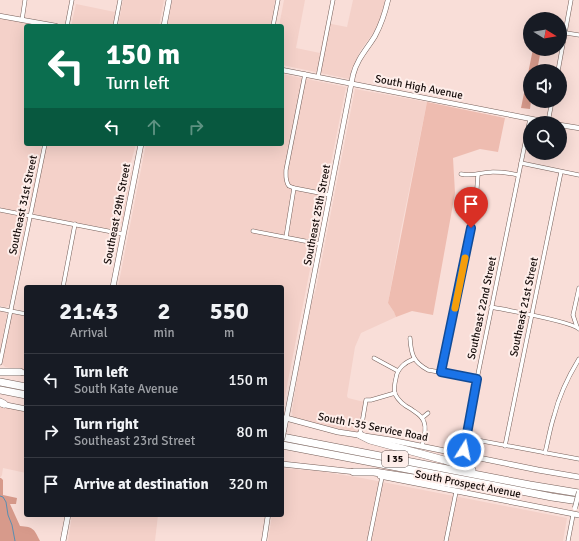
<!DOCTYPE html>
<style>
body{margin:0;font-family:Signika,sans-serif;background:#20242c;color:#f1f3f6;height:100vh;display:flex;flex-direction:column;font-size:15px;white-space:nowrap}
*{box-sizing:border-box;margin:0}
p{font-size:13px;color:#9ea1a6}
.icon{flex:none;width:22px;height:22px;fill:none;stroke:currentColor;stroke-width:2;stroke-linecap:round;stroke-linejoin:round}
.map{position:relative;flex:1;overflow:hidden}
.panel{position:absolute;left:24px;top:285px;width:260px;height:232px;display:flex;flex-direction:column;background:#171b24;border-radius:4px;box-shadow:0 4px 16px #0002}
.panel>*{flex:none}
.guide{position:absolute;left:24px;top:24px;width:260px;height:122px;border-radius:4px;box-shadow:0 4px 16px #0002;background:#0b6e4f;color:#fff;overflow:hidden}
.needle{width:26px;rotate:101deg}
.buttons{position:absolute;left:523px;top:12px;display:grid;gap:8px}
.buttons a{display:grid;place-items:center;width:44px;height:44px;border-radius:50%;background:#171b24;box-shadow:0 4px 16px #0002;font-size:20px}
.pin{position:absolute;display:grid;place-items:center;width:34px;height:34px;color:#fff;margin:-41px -17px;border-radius:50% 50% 50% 0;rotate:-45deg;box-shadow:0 0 4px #0007}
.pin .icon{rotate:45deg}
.me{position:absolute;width:44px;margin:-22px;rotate:10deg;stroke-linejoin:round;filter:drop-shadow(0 0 3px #0008)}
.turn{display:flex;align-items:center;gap:14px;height:84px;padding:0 16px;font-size:18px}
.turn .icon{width:52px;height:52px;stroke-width:2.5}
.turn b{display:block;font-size:28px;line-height:34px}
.lanes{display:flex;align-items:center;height:38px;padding:0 16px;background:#0003;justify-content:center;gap:20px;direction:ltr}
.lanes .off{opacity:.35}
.eta{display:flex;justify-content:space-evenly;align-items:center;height:68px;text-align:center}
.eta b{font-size:24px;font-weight:700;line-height:28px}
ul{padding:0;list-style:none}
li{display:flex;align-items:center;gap:12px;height:52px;padding:0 16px;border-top:1px solid #363941}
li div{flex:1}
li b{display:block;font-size:15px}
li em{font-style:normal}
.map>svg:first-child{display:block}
.built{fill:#f4d1c9}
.green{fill:#eebcb0}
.forest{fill:#d79a8b}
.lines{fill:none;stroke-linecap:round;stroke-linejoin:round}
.stream{stroke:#598eb1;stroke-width:1}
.minor-casing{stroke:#755f59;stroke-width:4.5}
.tertiary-casing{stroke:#755f59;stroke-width:5.5}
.secondary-casing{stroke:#755f59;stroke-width:6}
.motorway-casing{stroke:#755f59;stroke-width:8}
.minor{stroke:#fff;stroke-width:3.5}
.tertiary{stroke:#fff;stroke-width:4.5}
.secondary{stroke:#fff;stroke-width:5}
.motorway{stroke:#fff;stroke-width:7}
.tertiary-bridge-casing{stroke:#755f59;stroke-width:5.5;stroke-linecap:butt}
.tertiary-bridge{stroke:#fff;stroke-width:4.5}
.route-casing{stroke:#114b97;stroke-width:10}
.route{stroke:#1a73e8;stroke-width:7}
.slow{stroke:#f59e0b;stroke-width:7}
.labels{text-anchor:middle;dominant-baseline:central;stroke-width:4;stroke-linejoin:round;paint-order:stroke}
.shield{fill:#feeeea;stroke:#5c504e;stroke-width:1}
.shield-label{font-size:10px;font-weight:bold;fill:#160d0b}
.street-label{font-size:11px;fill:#160d0b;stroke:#feeeea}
</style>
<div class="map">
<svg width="579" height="541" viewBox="0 0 579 541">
<rect width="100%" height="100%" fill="#f9ded8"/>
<!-- built -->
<g class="built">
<polygon points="123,0 164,0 159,26 118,26"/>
<polygon points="172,0 275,0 271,26 167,26"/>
<polygon points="284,0 305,0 296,48 320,53 326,23 347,27 353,0 385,0 381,17 376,29 360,51 349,79 282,65 282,26 279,26"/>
<polygon points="76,4 115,12 113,26 71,26"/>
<polygon points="0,17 45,26 26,26 26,144 42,144 33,191 28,208 27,212 25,213 0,208"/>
<polygon points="282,74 346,87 282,411 282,287 118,287 146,144 282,144"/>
<polygon points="355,89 427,102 401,230 388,303 394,312 396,317 361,333 355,347 347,396 348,398 364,402 358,432 352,432 299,419 293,417 292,412 298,372 307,325 311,304 316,289"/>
<polygon points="46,144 136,144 131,162 132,166 123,220 118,230 117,230 73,222 38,216 34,214 33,211"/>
<polygon points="0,212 23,217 25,218 26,221 10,304 6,307 0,306"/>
<polygon points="0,310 5,311 7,315 0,353"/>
<polygon points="13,313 15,313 26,315 26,371 5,367 2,364 11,316"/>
<polygon points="0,405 26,410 26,473 3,468 2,475 0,478"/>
<polygon points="282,468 318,471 362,478 567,518 563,541 268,541 272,515 282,515"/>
<polygon points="72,515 158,515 155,541 68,541"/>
</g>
<!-- green -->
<polygon class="green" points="427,102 505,118 498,152 480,149 453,158 455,193 433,315 412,311 396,317 394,312 388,303"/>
<!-- forest -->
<g class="forest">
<polygon points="533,49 541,49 537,71 530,71 530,101 531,101 530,109 521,108"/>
<path d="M0 478H1L3 480V495L17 498 16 504H10L20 526C34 527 34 529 40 541H0Z"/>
</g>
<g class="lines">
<!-- stream -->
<polyline class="stream" points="0,496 3,497 6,502 8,515 12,525 15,541"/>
<!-- minor casing -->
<g class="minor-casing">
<g id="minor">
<polyline points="22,20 25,0"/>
<polyline points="67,26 72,0"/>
<polyline points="115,26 120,0"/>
<polyline points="273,26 278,0"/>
<polyline points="560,32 579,35"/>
<polyline points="558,71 571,0"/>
<polyline points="318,77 333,0"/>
<polyline points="548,122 552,101"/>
<polyline points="521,163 579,175"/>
<path d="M461 174C473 177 481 172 493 172 501 172 510 173 518 175"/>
<polyline points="294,188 330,195"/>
<polyline points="0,210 123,234"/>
<polyline points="253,231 320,244"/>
<path d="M286 237 294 188 289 186C285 181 286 176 286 170L305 74"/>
<polyline points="63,287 75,224"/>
<path d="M491 307C506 310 571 321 579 329"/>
<polyline points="0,309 26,314"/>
<polyline points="577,327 573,315 579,288"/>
<path d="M410 338C411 354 413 362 428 370L477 379"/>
<polyline points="374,358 398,371"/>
<path d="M414 359C405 362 397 369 396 378 395 382 394 390 395 394 398 400 405 406 411 409 416 413 422 415 424 422 427 429 424 439 422 446"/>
<polyline points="0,363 45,144"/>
<polyline points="441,372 476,200 478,175"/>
<polyline points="422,418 428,413"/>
<polyline points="360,435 366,400 371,400 395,393"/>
<polyline points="466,438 579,459"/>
<polyline points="505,446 561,172"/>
<path d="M545 453C548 441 550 428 554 416 559 396 568 377 579 359"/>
<polyline points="464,454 477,379 530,119"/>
<polyline points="369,541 382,477"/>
<polyline points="446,541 456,492"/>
<polyline points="568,541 573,515"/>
</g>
</g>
<!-- tertiary casing -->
<g class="tertiary-casing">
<g id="tertiary">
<polyline points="0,16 56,26"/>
<polyline points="282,70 552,123"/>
<polyline points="560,125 579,128"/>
<path d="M284 430 353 75C357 59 367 49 375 36 381 25 385 13 388 0"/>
<polyline points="264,541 268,515"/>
</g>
</g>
<!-- secondary casing -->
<g class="secondary-casing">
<g id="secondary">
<polyline points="164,26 169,0"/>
<polyline points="113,287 141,144"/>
<polyline points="17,372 26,373"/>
<polyline points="1,404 26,409"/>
<polyline points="282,418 286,418 338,432 391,440 538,470 579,477"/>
<polyline points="282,464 356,472"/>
<polyline points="380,476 579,515"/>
<polyline points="63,541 68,515"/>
</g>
</g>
<!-- motorway casing -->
<g class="motorway-casing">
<g id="motorway">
<polyline points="0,372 20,372"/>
<polyline points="0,382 26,387"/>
<polyline points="0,390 26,395"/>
<polyline points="0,402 4,404"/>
<polyline points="360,435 370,440 444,460 472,470"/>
<polyline points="282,437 530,485 579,493"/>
<polyline points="282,445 496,486 552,497 579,501"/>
<polyline points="354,472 374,472 459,485 472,486"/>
</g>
</g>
<!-- minor -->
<use href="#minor" class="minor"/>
<!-- tertiary -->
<use href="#tertiary" class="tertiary"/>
<!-- secondary -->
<use href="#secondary" class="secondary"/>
<!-- motorway -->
<use href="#motorway" class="motorway"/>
<!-- tertiary-bridge casing -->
<g class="tertiary-bridge-casing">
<g id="tertiary-bridge">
<polyline points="282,440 284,430"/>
<polyline points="575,508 579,492"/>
</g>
</g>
<!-- tertiary-bridge -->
<use href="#tertiary-bridge" class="tertiary-bridge"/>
</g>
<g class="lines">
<!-- route casing -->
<g class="route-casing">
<polyline id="route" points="464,450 477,379 441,372 471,228"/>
</g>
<!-- route -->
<use href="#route" class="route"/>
<!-- slow -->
<polyline class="slow" points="455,308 465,258"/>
</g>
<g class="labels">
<!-- shield labels -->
<rect class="shield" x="382" y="451" width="26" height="16" rx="3"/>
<g class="shield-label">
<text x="395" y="459">I 35</text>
</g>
<!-- street labels -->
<g class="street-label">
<text transform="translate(419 87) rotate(11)">South High Avenue</text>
<text transform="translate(23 205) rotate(-78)">Southeast 31st Street</text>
<text transform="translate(117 214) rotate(-79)">Southeast 29th Street</text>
<text transform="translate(317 215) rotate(-79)">Southeast 25th Street</text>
<text transform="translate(524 307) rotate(-78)">Southeast 21st Street</text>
<text transform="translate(482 308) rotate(-78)">Southeast 22nd Street</text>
<text transform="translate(373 427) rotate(11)">South I-35 Service Road</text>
<text transform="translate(468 484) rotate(11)">South Prospect Avenue</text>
</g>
</g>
</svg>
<div class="buttons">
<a><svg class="needle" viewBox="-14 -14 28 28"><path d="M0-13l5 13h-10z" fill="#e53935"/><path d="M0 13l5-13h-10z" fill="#9ea1a6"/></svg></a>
<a><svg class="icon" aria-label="sound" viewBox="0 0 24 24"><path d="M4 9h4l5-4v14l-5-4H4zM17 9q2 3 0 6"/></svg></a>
<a><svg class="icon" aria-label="search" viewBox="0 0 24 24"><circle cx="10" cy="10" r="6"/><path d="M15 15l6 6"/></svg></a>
</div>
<div class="pin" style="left:471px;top:228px;background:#d93025"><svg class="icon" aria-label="arrive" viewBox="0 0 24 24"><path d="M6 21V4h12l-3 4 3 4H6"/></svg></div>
<svg class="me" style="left:464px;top:450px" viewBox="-20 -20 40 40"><circle r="17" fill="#1a73e8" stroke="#fff" stroke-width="3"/><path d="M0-11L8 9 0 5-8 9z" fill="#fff"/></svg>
<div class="guide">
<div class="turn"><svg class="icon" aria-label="left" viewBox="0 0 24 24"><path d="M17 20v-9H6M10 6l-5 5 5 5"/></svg><div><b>150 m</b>Turn left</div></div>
<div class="lanes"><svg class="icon" aria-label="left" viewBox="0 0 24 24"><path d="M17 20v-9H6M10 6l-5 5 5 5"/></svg><svg class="icon off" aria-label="ahead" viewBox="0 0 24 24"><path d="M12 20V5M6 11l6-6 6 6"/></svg><svg class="icon off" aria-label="right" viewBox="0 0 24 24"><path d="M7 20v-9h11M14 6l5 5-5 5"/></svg></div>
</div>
<section class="panel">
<div class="eta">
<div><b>21:43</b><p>Arrival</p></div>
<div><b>2</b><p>min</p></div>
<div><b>550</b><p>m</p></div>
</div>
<ul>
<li><svg class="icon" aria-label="left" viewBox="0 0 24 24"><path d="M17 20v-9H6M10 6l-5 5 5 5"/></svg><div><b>Turn left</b><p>South Kate Avenue</p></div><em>150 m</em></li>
<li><svg class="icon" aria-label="right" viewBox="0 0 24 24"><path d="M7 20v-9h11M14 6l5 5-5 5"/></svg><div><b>Turn right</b><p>Southeast 23rd Street</p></div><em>80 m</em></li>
<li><svg class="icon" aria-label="arrive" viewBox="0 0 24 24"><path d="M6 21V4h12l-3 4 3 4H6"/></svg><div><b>Arrive at destination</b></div><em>320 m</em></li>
</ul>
</section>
</div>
